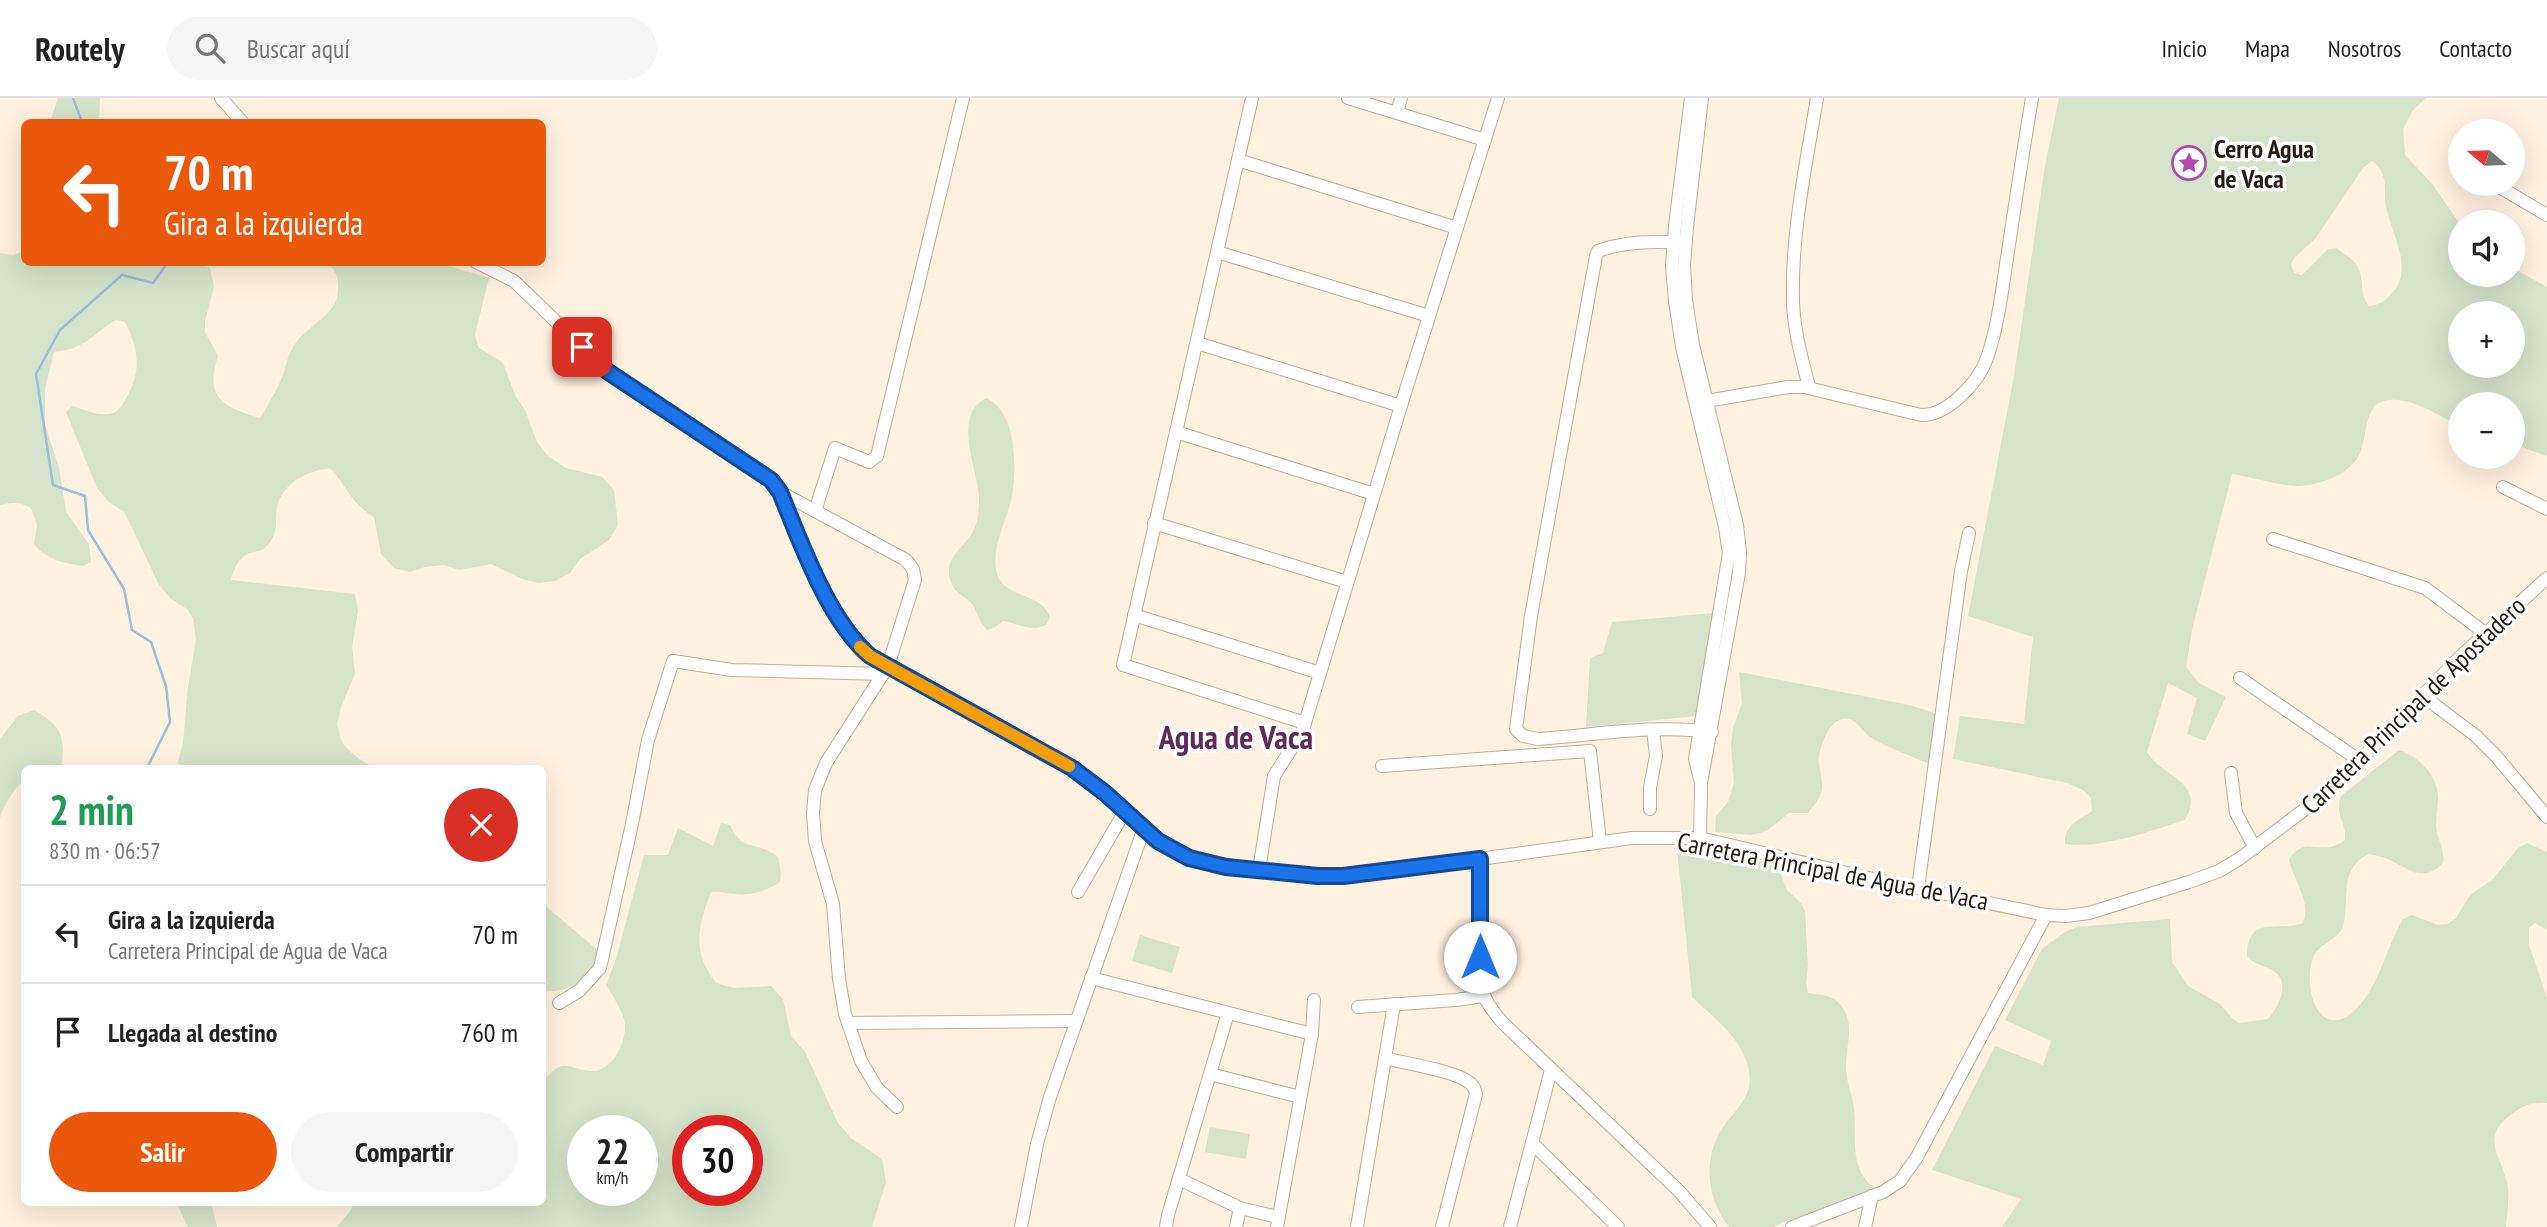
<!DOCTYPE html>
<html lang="es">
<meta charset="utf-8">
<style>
body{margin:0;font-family:"PT Sans Narrow",sans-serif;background:#f6f6f6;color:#222;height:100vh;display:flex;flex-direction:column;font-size:26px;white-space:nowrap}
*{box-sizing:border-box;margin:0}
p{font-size:23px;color:#767676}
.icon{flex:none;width:38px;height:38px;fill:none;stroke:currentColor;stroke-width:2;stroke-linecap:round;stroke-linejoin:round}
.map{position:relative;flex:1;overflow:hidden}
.sheet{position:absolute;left:21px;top:667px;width:525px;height:441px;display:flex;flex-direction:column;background:#fff;border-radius:10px;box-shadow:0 7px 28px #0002}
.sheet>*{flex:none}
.guide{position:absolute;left:21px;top:21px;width:525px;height:147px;border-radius:10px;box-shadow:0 7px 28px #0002;background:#ea580c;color:#fff;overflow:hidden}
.needle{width:46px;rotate:289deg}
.fabs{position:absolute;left:2448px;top:21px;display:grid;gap:14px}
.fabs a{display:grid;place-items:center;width:77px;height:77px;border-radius:50%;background:#fff;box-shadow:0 7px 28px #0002;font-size:35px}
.speed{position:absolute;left:567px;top:1017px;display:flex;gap:14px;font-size:35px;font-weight:700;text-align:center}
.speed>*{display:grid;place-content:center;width:91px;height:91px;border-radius:50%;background:#fff;box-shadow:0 7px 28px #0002;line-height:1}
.speed small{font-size:18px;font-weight:400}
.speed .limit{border:10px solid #d22;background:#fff;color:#111}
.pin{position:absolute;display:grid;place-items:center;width:60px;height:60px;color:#fff;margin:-30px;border-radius:14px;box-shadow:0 4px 10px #0006}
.me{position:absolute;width:77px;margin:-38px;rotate:0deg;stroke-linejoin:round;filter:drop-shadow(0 0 5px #0008)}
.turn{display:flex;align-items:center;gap:24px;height:147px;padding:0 28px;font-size:32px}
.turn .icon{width:91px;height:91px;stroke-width:2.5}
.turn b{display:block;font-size:49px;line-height:60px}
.round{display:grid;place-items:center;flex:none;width:74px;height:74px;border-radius:37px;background:#f6f6f6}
.head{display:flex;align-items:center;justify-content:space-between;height:119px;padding:0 28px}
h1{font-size:42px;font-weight:800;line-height:52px;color:#1e9e55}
.primary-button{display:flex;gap:14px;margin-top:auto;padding:14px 28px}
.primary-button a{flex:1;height:80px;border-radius:42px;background:#ea580c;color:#fff;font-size:28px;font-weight:800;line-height:80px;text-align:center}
.primary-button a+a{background:#f6f6f6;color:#222}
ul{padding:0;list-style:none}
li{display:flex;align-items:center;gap:21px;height:98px;padding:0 28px;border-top:2px solid #e0e0e0}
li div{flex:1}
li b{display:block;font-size:26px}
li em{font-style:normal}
header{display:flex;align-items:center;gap:42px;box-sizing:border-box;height:98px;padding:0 35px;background:#fff;border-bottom:2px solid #e0e0e0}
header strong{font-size:33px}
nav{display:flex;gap:38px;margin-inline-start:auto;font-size:24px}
.search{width:490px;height:63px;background:#f6f6f6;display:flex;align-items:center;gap:18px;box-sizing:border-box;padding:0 24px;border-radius:38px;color:#767676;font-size:26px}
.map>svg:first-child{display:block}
.green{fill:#d4e3c9;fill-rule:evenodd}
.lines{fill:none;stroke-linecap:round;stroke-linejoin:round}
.stream{stroke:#9abedb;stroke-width:2.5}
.minor-casing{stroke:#c2ac90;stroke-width:14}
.minor{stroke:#fff;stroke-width:12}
.route-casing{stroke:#114b97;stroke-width:18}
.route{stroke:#1a73e8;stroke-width:12}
.slow{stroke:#f59e0b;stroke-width:12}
.labels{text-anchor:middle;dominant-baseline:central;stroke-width:7;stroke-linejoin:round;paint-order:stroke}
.poi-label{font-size:26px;font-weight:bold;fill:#241c12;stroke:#fff;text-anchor:start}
.street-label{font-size:26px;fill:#241c12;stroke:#fff}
.district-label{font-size:33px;font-weight:bold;fill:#5d2a59;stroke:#fff}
</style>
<header>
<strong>Routely</strong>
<div class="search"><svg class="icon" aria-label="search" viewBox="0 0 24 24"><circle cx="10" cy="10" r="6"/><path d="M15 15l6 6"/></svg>Buscar aquí</div>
<nav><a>Inicio</a><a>Mapa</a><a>Nosotros</a><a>Contacto</a></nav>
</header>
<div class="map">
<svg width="2547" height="1129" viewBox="0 0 2547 1129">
<rect width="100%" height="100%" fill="#fff1df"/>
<!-- green -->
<g class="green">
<polygon points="58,0 100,0 99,24 50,24"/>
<path d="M2059 0H2426L2413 12 2403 31 2405 57 2433 87 2460 126V177H2513V170L2547 189V358L2513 346V306H2460V327C2439 319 2413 299 2389 302 2361 304 2369 342 2358 359 2347 378 2317 388 2296 388 2275 387 2253 379 2232 376L2192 532 2186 569 2199 585 2226 599 2205 643 2187 636 2197 600 2168 585 2147 654C2161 679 2207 683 2185 722 2150 733 2102 751 2065 746 2064 727 2078 723 2092 713L2091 700 2083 692 2067 685 1953 661 1960 618 2024 626 2033 539 1968 518 2014 278 2045 67ZM2372 63C2391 76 2382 94 2387 113 2393 139 2414 172 2392 195 2386 203 2379 207 2369 208 2358 194 2365 183 2358 170 2354 160 2344 157 2337 150L2328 151 2302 177 2294 175 2291 166 2295 159 2315 141 2363 70ZM2460 215H2513V268H2460Z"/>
<path d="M24 153V164H175C186 170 198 165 210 170L214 189 205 223V234L218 258C204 301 224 309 260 320 268 307 277 292 283 277 286 269 287 259 292 251 304 226 340 220 338 188 338 178 335 171 327 165H439L489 180 475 237 478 249 503 265 515 297 525 312 537 344 548 358 566 370 602 379 614 392 618 427 609 442 580 461 570 475 555 483 538 485 522 481 491 466 459 472 444 467 425 469 410 474 394 470 381 456 374 419C350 405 348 389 330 370 308 373 286 383 278 405 274 418 279 431 271 443 259 463 242 442 231 482L355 496 358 513 352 549 355 576 341 609 337 627C339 630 339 634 340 638 344 653 362 663 375 670H180L178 664 183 645 188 589 196 541 193 520 187 511 171 501 159 487 125 415 109 404 97 390 66 314 72 308C83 311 98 318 109 316 117 315 121 309 125 302 142 275 139 251 125 224L116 222C90 237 88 250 54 254L45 291V326L59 370 66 414 89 446 91 464 83 468C64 465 46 462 34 446L37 427 31 410C21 404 12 404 0 407V155L13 157Z"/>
<path d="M986 300C1017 313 1017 370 1012 398 1007 423 992 446 996 472 1002 502 1041 493 1050 519L1046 527C1029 534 1020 526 1003 523L995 529 987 532C980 524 978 518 974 509 967 496 952 499 949 476 947 456 967 448 974 431 979 422 979 409 979 399 978 371 951 318 986 300Z"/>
<polygon points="1714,515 1697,618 1586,629 1590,560 1603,555 1612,524"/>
<path d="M1739 574 1909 607 1941 617 1930 666C1910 658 1889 650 1870 639 1863 634 1858 624 1850 621 1831 616 1821 645 1819 659 1817 670 1824 680 1822 692 1820 701 1814 707 1808 715H1789L1768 732 1760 735 1751 737 1715 734 1716 718 1728 704 1734 685 1731 648 1733 630 1742 605Z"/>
<path d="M34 612C62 628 66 639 61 670H24V682C12 693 5 705 0 720V641L18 618Z"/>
<path d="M2399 652C2420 659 2438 678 2438 700 2438 709 2436 719 2436 728 2437 741 2445 751 2443 765 2420 787 2408 769 2385 760 2380 758 2374 757 2368 756 2337 773 2351 801 2343 828 2338 844 2316 845 2312 863 2302 899 2326 951 2363 903 2382 878 2387 848 2403 821L2412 817 2438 827 2448 826 2456 820 2470 797 2493 781 2518 750 2527 745 2547 754V832L2535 825 2529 830V847L2547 900V1005C2531 1004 2524 1007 2512 1016 2477 1040 2504 1060 2508 1090 2509 1103 2507 1117 2506 1129H2002L2021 1101 1932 1072 1995 948 2043 967 2051 943 2005 922 2042 851 2065 834 2077 829 2170 821 2172 864 2188 888 2220 906 2232 920 2239 925 2268 921C2279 908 2292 883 2272 872 2263 867 2255 867 2247 858 2248 815 2277 835 2303 825 2312 804 2293 782 2289 761 2307 735 2320 761 2345 742 2347 724 2334 718 2341 698Z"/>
<path d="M721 725 730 727C744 756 754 741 778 759L781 776 780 784C767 793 750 798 735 796 726 796 720 793 711 794 698 828 691 853 716 885L734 890 771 888 783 901 791 938 805 954 838 1025 851 1040 882 1061 886 1084 872 1129H337L351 1112 354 1104H542L543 984C565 955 569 974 595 973 615 971 629 938 624 921 621 910 612 897 606 887L616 861 644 757H668L678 730 713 748ZM642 1032V1092H583V1032ZM747 1032V1092H688V1032Z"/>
<path d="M1684 750 1777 766 1787 792 1801 805 1805 813 1808 867 1806 885 1808 895C1817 897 1827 896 1834 901 1859 918 1845 948 1846 972 1847 985 1852 997 1854 1010 1857 1037 1848 1072 1875 1090L1872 1096 1785 1123 1774 1129H1729C1706 1100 1702 1059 1724 1028 1740 1006 1756 996 1747 965 1738 937 1713 919 1692 899L1677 751Z"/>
<path d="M542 805 601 855C598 862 595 870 590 876 581 889 557 895 543 893Z"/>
<polygon points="1140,837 1180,849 1172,875 1132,863"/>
<polygon points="1210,1029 1250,1036 1246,1061 1205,1054"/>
<polygon points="176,1104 211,1104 217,1129 188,1129"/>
</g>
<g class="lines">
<!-- stream -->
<g class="stream">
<polyline points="73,0 82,24"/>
<polyline points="147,670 170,624 166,588 151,544 132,532 124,491 88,432 85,398 53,387 36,276 60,232 122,177 153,185 166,167 162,164"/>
</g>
<!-- minor casing -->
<g class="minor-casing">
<g id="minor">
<polyline points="221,0 242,24"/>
<polyline points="1252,0 1123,567 1305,625"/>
<polyline points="1348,0 1485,42"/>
<polyline points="1691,0 1675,128 1672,167 1675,203 1682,249 1725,429 1729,455 1695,661 1701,685"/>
<polyline points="1397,15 1401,0"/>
<polyline points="1238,62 1457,130"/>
<polyline points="2496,87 2547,117"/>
<path d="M1685 145C1658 143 1624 143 1598 153L1596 158 1531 518 1516 631 1523 638 1538 641C1595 637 1655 626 1712 634"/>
<polyline points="1217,154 1429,218"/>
<path d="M476 164 514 183 607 273 771 382 780 394C801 445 828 522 870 558L1072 670 1105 695 1159 743 1177 755 1207 765 1281 774 1343 778 1392 773 1632 740H1700L1864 779 2046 817 2066 818 2089 815 2189 784 2219 773 2239 761 2333 690 2459 560 2547 480"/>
<polyline points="1197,245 1401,308"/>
<path d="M1809 289C1802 261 1794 233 1793 204 1791 136 1806 67 1817 0"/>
<path d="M1701 304 1788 289H1804L1921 317C1947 318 1979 284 1987 260 1998 228 2002 193 2007 160 2015 107 2023 53 2032 0"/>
<polyline points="1176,334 1374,396"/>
<polyline points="2503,389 2547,411"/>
<polyline points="780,394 906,462 913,471 915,482 888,568 826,665 815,692 813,715 815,743 833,806 839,881 845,916 861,963 877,990 897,1009"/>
<polyline points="815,413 835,350 869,364 877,358 963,0"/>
<polyline points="1154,425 1347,484"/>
<polyline points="2273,441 2425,490 2485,535"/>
<polyline points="1134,517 1320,575"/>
<polyline points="2240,580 2360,663"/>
<polyline points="2423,598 2476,638 2496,658 2547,719"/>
<polyline points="1382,668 1590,653 1600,744"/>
<polyline points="2231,675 2236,715 2255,750"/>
<polyline points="1650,711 1650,689 1656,658 1653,632"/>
<polyline points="1700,740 1701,685 1739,475 1740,454 1737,427 1693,247 1686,202 1684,167 1687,129 1702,0"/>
<path d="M1480 761V883C1483 901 1491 911 1503 925L1679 1093 1710 1129"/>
<polyline points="1259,772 1274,678 1302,634 1305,625 1403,301 1498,0"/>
<polyline points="1918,790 1961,473 1969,435"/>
<polyline points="1078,794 1125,713"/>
<polyline points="1091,880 1312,936"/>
<polyline points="559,905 579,893 600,870 632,726 648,642 673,563 732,572 883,576"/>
<polyline points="1358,909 1456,902 1483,898"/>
<polyline points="848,925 1076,923"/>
<path d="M1385 960C1407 966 1450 972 1467 983 1473 986 1475 990 1476 996L1442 1129"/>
<polyline points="1210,976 1300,999"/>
<polyline points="1532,1045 1618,1129"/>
<polyline points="1179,1081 1240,1110 1278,1119"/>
<polyline points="1021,1129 1037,1046 1050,999 1144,730"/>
<polyline points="1166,1129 1168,1117 1228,915"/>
<polyline points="1236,1129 1240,1110"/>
<polyline points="1277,1129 1312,936 1314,902"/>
<polyline points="1357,1129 1394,906"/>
<polyline points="1510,1129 1551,972"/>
<polyline points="1792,1129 1883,1094 1900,1083 1917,1059 2046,817"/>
<polyline points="1865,1129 1872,1098"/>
</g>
</g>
<!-- minor -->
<use href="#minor" class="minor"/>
</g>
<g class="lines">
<!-- route casing -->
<g class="route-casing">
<path id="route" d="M582 249 607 273 771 382 780 394C801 445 828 522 870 558L1072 670 1105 695 1158 743 1189 760 1226 769 1318 778H1343L1480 761V859"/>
</g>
<!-- route -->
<use href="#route" class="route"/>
<!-- slow -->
<polyline class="slow" points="860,549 870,558 900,575 1069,668"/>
</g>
<!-- icons -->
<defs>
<g id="sight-ring" transform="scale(1.75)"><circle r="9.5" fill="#fff" stroke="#b148ab" stroke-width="1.5"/><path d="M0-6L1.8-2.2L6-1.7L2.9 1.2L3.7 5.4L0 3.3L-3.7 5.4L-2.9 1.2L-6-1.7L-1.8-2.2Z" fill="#b148ab"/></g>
</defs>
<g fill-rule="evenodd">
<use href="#sight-ring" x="2189" y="65"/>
</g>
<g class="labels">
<!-- poi labels -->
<g class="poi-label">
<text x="2214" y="50">Cerro Agua<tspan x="2214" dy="30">de Vaca</tspan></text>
</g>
<!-- street labels -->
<g class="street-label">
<text transform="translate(2413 607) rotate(-44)">Carretera Principal de Apostadero</text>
<text transform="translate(1833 773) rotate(11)">Carretera Principal de Agua de Vaca</text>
</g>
<!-- district labels -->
<g class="district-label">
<text x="1236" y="638">Agua de Vaca</text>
</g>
</g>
</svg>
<div class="fabs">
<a><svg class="needle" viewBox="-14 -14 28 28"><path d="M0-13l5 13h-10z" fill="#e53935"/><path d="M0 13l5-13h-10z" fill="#767676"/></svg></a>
<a><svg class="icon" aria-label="sound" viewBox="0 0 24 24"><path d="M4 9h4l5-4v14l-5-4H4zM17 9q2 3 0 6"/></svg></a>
<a>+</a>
<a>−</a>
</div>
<div class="speed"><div>22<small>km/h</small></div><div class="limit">30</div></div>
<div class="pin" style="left:582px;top:249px;background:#d93025"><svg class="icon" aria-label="arrive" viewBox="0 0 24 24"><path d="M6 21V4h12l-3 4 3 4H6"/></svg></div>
<svg class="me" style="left:1480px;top:859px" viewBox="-20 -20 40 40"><circle r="19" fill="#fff"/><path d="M0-13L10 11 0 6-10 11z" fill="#1a73e8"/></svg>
<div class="guide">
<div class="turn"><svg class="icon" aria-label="left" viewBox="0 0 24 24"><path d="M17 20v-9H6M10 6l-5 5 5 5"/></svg><div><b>70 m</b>Gira a la izquierda</div></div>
</div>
<section class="sheet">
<div class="head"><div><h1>2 min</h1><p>830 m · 06:57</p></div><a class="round" style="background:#d93025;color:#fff"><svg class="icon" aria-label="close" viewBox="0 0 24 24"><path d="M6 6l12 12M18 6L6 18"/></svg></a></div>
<ul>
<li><svg class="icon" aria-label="left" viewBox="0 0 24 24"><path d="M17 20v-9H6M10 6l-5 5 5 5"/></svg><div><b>Gira a la izquierda</b><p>Carretera Principal de Agua de Vaca</p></div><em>70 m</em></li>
<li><svg class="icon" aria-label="arrive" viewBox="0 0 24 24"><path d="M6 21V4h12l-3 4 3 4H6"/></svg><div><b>Llegada al destino</b></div><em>760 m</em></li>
</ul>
<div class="primary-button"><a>Salir</a><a>Compartir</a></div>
</section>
</div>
